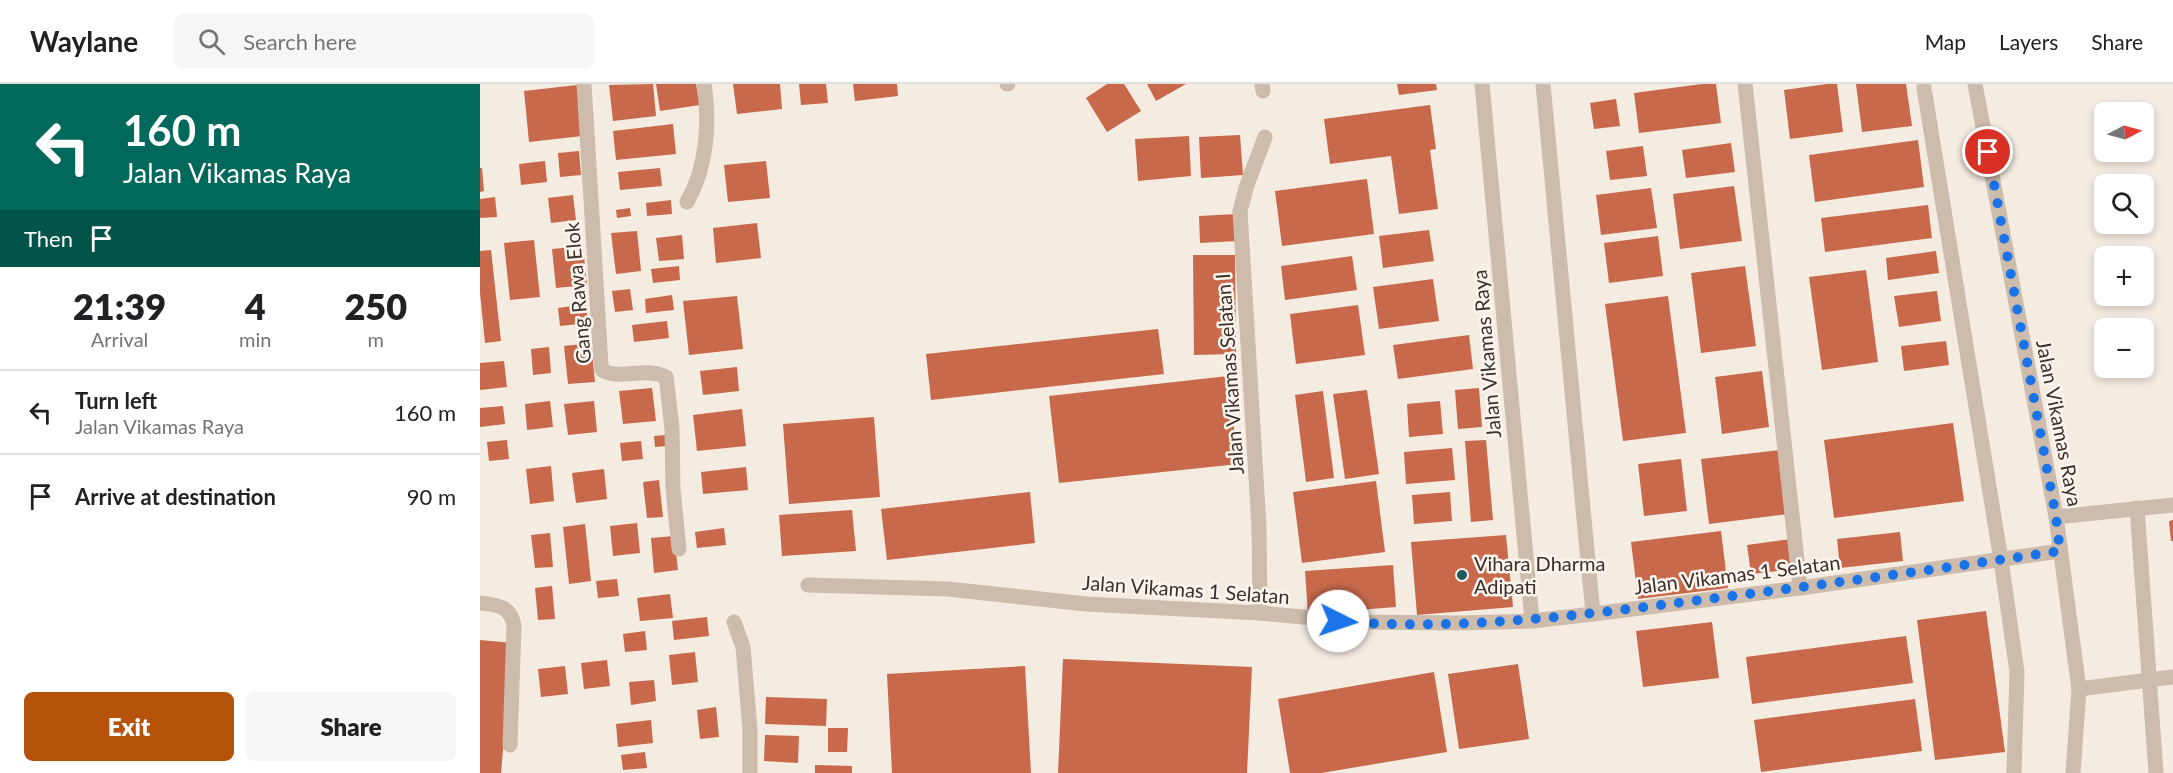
<!DOCTYPE html>
<meta charset="utf-8">
<style>
body{margin:0;font-family:Lato,sans-serif;background:#f6f6f6;color:#202124;height:100vh;display:flex;flex-direction:column;font-size:22px;white-space:nowrap}
*{box-sizing:border-box;margin:0}
p{font-size:20px;color:#757577}
.icon{flex:none;width:33px;height:33px;fill:none;stroke:currentColor;stroke-width:2;stroke-linecap:round;stroke-linejoin:round}
.map{position:relative;flex:1;overflow:hidden}
.sheet{display:flex;flex-direction:column;background:#fff;width:480px}
.sheet>*{flex:none}
.banner{background:#00695c;color:#fff;overflow:hidden}
.needle{width:39px;rotate:84deg}
.tools{position:absolute;left:1614px;top:18px;display:grid;gap:12px}
.tools a{display:grid;place-items:center;width:60px;height:60px;border-radius:9px;background:#fff;box-shadow:0 3px 9px #0003;font-size:30px}
.pin{position:absolute;display:grid;place-items:center;width:51px;height:51px;color:#fff;margin:-26px;border:3px solid #fff;border-radius:50%;box-shadow:0 2px 6px #0007}
.me{position:absolute;width:66px;margin:-33px;rotate:94deg;stroke-linejoin:round;filter:drop-shadow(0 0 4px #0008)}
.turn{display:flex;align-items:center;gap:21px;height:126px;padding:0 24px;font-size:27px}
.turn .icon{width:78px;height:78px;stroke-width:2.5}
.turn b{display:block;font-size:42px;line-height:51px}
.then{display:flex;align-items:center;height:57px;padding:0 24px;background:#0003;gap:12px;font-size:22px}
.eta{display:flex;justify-content:space-evenly;align-items:center;height:102px;text-align:center}
.eta b{font-size:36px;font-weight:800;line-height:42px}
.cta{display:flex;gap:12px;margin-top:auto;padding:12px 24px}
.cta a{flex:1;height:69px;border-radius:9px;background:#b45309;color:#fff;font-size:24px;font-weight:800;line-height:69px;text-align:center}
.cta a+a{background:#f6f6f6;color:#202124}
ul{padding:0;list-style:none}
li{display:flex;align-items:center;gap:18px;height:84px;padding:0 24px;border-top:2px solid #e0e0e0}
li div{flex:1}
li b{display:block;font-size:22px}
li em{font-style:normal}
header{display:flex;align-items:center;gap:36px;box-sizing:border-box;height:84px;padding:0 30px;background:#fff;border-bottom:2px solid #e0e0e0}
header strong{font-size:28px}
nav{display:flex;gap:33px;margin-inline-start:auto;font-size:21px}
.search{width:420px;height:54px;background:#f6f6f6;display:flex;align-items:center;gap:15px;box-sizing:border-box;padding:0 21px;border-radius:9px;color:#757577;font-size:22px}
main{display:flex;flex:1;min-height:0}
.map>svg:first-child{display:block}
.building{fill:#c8694b}
.lines{fill:none;stroke-linecap:round;stroke-linejoin:round}
.minor{stroke:#cdbbac;stroke-width:15}
.route{stroke:#1a73e8;stroke-width:10;stroke-dasharray:0 18}
.poi-dot{fill:#1f5a5e;stroke:#fbf5ee;stroke-width:2}
.labels{text-anchor:middle;dominant-baseline:central;stroke-width:5;stroke-linejoin:round;paint-order:stroke}
.street-label{font-size:20px;fill:#3b302b;stroke:#fbf5ee}
.poi-label{font-size:20px;fill:#3b302b;stroke:#fbf5ee;text-anchor:start}
</style>
<header>
<strong>Waylane</strong>
<div class="search"><svg class="icon" aria-label="search" viewBox="0 0 24 24"><circle cx="10" cy="10" r="6"/><path d="M15 15l6 6"/></svg>Search here</div>
<nav><a>Map</a><a>Layers</a><a>Share</a></nav>
</header>
<main>
<section class="sheet">
<div class="banner">
<div class="turn"><svg class="icon" aria-label="left" viewBox="0 0 24 24"><path d="M17 20v-9H6M10 6l-5 5 5 5"/></svg><div><b>160 m</b>Jalan Vikamas Raya</div></div>
<div class="then">Then<svg class="icon" aria-label="arrive" viewBox="0 0 24 24"><path d="M6 21V4h12l-3 4 3 4H6"/></svg></div>
</div>
<div class="eta">
<div><b>21:39</b><p>Arrival</p></div>
<div><b>4</b><p>min</p></div>
<div><b>250</b><p>m</p></div>
</div>
<ul>
<li><svg class="icon" aria-label="left" viewBox="0 0 24 24"><path d="M17 20v-9H6M10 6l-5 5 5 5"/></svg><div><b>Turn left</b><p>Jalan Vikamas Raya</p></div><em>160 m</em></li>
<li><svg class="icon" aria-label="arrive" viewBox="0 0 24 24"><path d="M6 21V4h12l-3 4 3 4H6"/></svg><div><b>Arrive at destination</b></div><em>90 m</em></li>
</ul>
<div class="cta"><a>Exit</a><a>Share</a></div>
</section>
<div class="map">
<svg width="1693" height="689" viewBox="0 0 1693 689">
<rect width="100%" height="100%" fill="#f4ebe1"/>
<!-- building -->
<g class="building">
<polygon points="173,0 176,32 133,37 129,1"/>
<polygon points="176,0 216,0 220,21 180,27"/>
<polygon points="253,0 300,0 302,25 257,30"/>
<polygon points="319,0 346,0 348,19 321,21"/>
<polygon points="373,0 417,0 418,12 375,17"/>
<polygon points="627,0 644,0 661,27 627,48 606,14"/>
<polygon points="667,0 706,0 676,17"/>
<polygon points="917,0 956,0 957,6 919,11"/>
<polygon points="1222,0 1236,0 1241,39 1159,49 1154,9"/>
<polygon points="1347,0 1357,0 1363,48 1310,55 1304,6"/>
<polygon points="1376,0 1426,0 1432,42 1382,48"/>
<polygon points="97,1 102,52 49,58 44,7"/>
<polygon points="1136,15 1140,42 1114,45 1110,19"/>
<polygon points="950,21 956,65 950,66 958,125 919,130 911,72 850,80 844,35"/>
<polygon points="193,40 196,70 136,76 133,47"/>
<polygon points="760,51 763,91 721,94 719,53"/>
<polygon points="709,52 711,92 658,97 655,55"/>
<polygon points="1438,56 1444,103 1335,118 1329,71"/>
<polygon points="1251,59 1255,88 1206,94 1202,66"/>
<polygon points="1163,62 1167,92 1130,96 1126,67"/>
<polygon points="99,67 101,91 80,93 78,69"/>
<polygon points="65,77 67,98 41,101 39,80"/>
<polygon points="286,77 290,114 248,118 244,81"/>
<polygon points="0,84 2,84 4,107 0,108"/>
<polygon points="180,84 182,102 140,106 138,88"/>
<polygon points="887,95 894,150 802,162 795,107"/>
<polygon points="1254,102 1262,157 1200,165 1193,110"/>
<polygon points="1171,104 1177,144 1121,151 1116,111"/>
<polygon points="93,111 96,136 71,139 68,114"/>
<polygon points="15,113 17,133 0,134 0,115"/>
<polygon points="191,116 192,130 167,132 166,119"/>
<polygon points="1448,121 1452,154 1345,168 1341,134"/>
<polygon points="150,124 151,132 137,134 136,126"/>
<polygon points="756,130 757,157 720,159 719,132"/>
<polygon points="277,139 281,174 236,179 233,144"/>
<polygon points="949,146 954,177 903,184 899,152"/>
<polygon points="157,147 161,187 136,190 131,149"/>
<polygon points="202,151 204,175 179,177 176,154"/>
<polygon points="1178,152 1183,192 1129,199 1124,159"/>
<polygon points="54,156 60,213 30,216 24,159"/>
<polygon points="103,162 107,201 76,204 72,165"/>
<polygon points="11,166 21,257 5,259 0,209 0,167"/>
<polygon points="1456,167 1459,189 1408,196 1406,174"/>
<polygon points="713,171 755,171 756,270 714,271"/>
<polygon points="872,172 877,206 805,216 801,182"/>
<polygon points="199,182 200,196 173,199 171,185"/>
<polygon points="1265,182 1276,262 1221,269 1211,189"/>
<polygon points="1386,186 1398,278 1342,286 1329,193"/>
<polygon points="953,195 959,237 899,245 893,203"/>
<polygon points="150,205 153,226 135,228 132,207"/>
<polygon points="1457,207 1461,237 1419,243 1414,212"/>
<polygon points="192,211 194,226 166,229 165,215"/>
<polygon points="257,212 263,265 209,271 203,217"/>
<polygon points="1188,212 1206,349 1143,357 1125,220"/>
<polygon points="106,220 108,239 80,242 78,224"/>
<polygon points="878,221 885,271 816,280 810,230"/>
<polygon points="187,237 189,254 154,258 152,241"/>
<polygon points="678,245 684,290 451,316 446,270"/>
<polygon points="989,251 993,285 918,295 913,261"/>
<polygon points="1466,257 1469,281 1424,287 1421,262"/>
<polygon points="111,259 115,298 88,300 84,262"/>
<polygon points="69,263 71,289 53,291 51,265"/>
<polygon points="24,277 27,303 0,306 0,279"/>
<polygon points="257,283 259,307 223,311 220,287"/>
<polygon points="1282,287 1289,343 1242,350 1235,293"/>
<polygon points="748,292 758,380 579,399 569,312"/>
<polygon points="172,304 176,337 143,340 139,307"/>
<polygon points="999,304 1002,343 978,345 975,306"/>
<polygon points="887,306 899,390 865,395 853,310"/>
<polygon points="843,307 854,394 826,398 815,311"/>
<polygon points="70,317 73,343 47,346 45,320"/>
<polygon points="114,317 117,348 88,351 84,320"/>
<polygon points="960,317 963,350 929,353 927,320"/>
<polygon points="23,322 25,340 0,343 0,324"/>
<polygon points="262,325 266,362 217,367 213,331"/>
<polygon points="394,333 400,413 309,420 303,340"/>
<polygon points="1473,339 1484,417 1354,434 1344,356"/>
<polygon points="185,351 187,362 175,363 174,352"/>
<polygon points="27,356 29,375 9,377 7,358"/>
<polygon points="1006,356 1013,436 991,438 985,357"/>
<polygon points="161,357 163,375 142,377 140,359"/>
<polygon points="972,364 975,396 926,400 924,368"/>
<polygon points="1300,366 1308,430 1229,440 1221,375"/>
<polygon points="1201,375 1207,427 1164,432 1158,380"/>
<polygon points="71,382 74,417 50,420 46,385"/>
<polygon points="266,383 268,406 223,410 221,388"/>
<polygon points="124,385 127,415 96,419 92,389"/>
<polygon points="179,396 183,433 167,434 163,398"/>
<polygon points="896,397 905,468 822,479 813,408"/>
<polygon points="550,408 555,459 407,476 401,425"/>
<polygon points="970,408 972,437 934,440 932,411"/>
<polygon points="372,426 376,467 302,472 299,431"/>
<polygon points="1693,436 1693,457 1691,457 1689,437"/>
<polygon points="157,439 160,469 133,472 130,442"/>
<polygon points="105,440 111,497 89,500 83,443"/>
<polygon points="244,444 246,461 217,464 215,448"/>
<polygon points="1241,447 1248,504 1158,515 1151,458"/>
<polygon points="1420,448 1423,477 1360,484 1357,455"/>
<polygon points="70,449 73,483 55,484 51,451"/>
<polygon points="1026,451 1033,523 937,531 931,458"/>
<polygon points="194,452 198,486 174,489 171,454"/>
<polygon points="1311,455 1315,485 1271,490 1267,461"/>
<polygon points="913,481 916,523 828,530 825,487"/>
<polygon points="137,495 139,512 118,514 116,497"/>
<polygon points="72,502 75,535 58,536 55,504"/>
<polygon points="190,510 193,534 160,537 157,514"/>
<polygon points="1506,527 1525,668 1455,676 1437,536"/>
<polygon points="227,533 229,552 194,556 192,537"/>
<polygon points="1232,538 1239,594 1163,603 1156,547"/>
<polygon points="165,547 167,566 145,568 143,550"/>
<polygon points="1426,552 1433,599 1272,620 1266,573"/>
<polygon points="0,556 32,559 21,689 0,689"/>
<polygon points="215,568 218,598 192,601 189,571"/>
<polygon points="583,575 772,583 767,689 578,689"/>
<polygon points="127,576 130,602 104,605 101,579"/>
<polygon points="1038,580 1049,655 979,665 968,590"/>
<polygon points="85,582 88,610 61,613 58,585"/>
<polygon points="545,582 551,689 412,689 407,590"/>
<polygon points="954,588 967,668 841,689 810,689 798,615"/>
<polygon points="174,596 176,617 151,621 149,598"/>
<polygon points="286,613 347,615 346,642 285,640"/>
<polygon points="1435,615 1442,667 1281,688 1274,636"/>
<polygon points="236,623 239,653 220,655 217,626"/>
<polygon points="171,636 173,659 138,663 136,640"/>
<polygon points="348,644 368,644 367,668 348,668"/>
<polygon points="285,651 319,652 318,679 284,677"/>
<polygon points="165,668 167,684 143,686 141,671"/>
<polygon points="335,681 372,682 372,689 335,689"/>
</g>
<g class="lines">
<!-- minor -->
<g class="minor">
<path d="M104 0 121 281 122 286C141 297 163 282 186 293L192 344 193 405 199 465"/>
<polyline points="527,0 528,0"/>
<polyline points="782,0 783,7"/>
<polyline points="1002,0 1052,537"/>
<polyline points="1063,0 1113,530"/>
<polyline points="1265,0 1320,504"/>
<polyline points="1495,0 1576,433 1599,605 1593,689"/>
<polyline points="1444,4 1521,476 1537,588 1534,689"/>
<path d="M207 118C227 83 230 39 224 0"/>
<polyline points="1657,424 1676,689"/>
<polyline points="1576,433 1693,421"/>
<polyline points="328,501 468,505 606,520 780,529 877,538 980,539 1052,537 1113,530 1320,504 1580,467"/>
<path d="M0 519C18 521 31 522 34 542L30 661"/>
<polyline points="780,529 779,443 760,127 767,101 785,53"/>
<polyline points="254,538 263,563 270,646 270,689"/>
<polyline points="1599,605 1693,593"/>
</g>
</g>
<g class="lines">
<!-- route -->
<path class="route" d="M858 537C971 547 1085 533 1197 519 1325 503 1453 486 1580 467L1576 433 1508 68"/>
</g>
<!-- markers -->
<circle class="poi-dot" cx="982" cy="491" r="6"/>
<g class="labels">
<!-- street labels -->
<g class="street-label">
<text transform="translate(97 209) rotate(-95)">Gang Rawa Elok</text>
<text transform="translate(1006 270) rotate(-95)">Jalan Vikamas Raya</text>
<text transform="translate(749 290) rotate(-94)">Jalan Vikamas Selatan I</text>
<text transform="translate(1580 339) rotate(79)">Jalan Vikamas Raya</text>
<text transform="translate(1257 490) rotate(-7)">Jalan Vikamas 1 Selatan</text>
<text transform="translate(706 505) rotate(4)">Jalan Vikamas 1 Selatan</text>
</g>
<!-- poi labels -->
<g class="poi-label">
<text x="994" y="479">Vihara Dharma<tspan x="994" dy="23">Adipati</tspan></text>
</g>
</g>
</svg>
<div class="tools">
<a><svg class="needle" viewBox="-14 -14 28 28"><path d="M0-13l5 13h-10z" fill="#e53935"/><path d="M0 13l5-13h-10z" fill="#757577"/></svg></a>
<a><svg class="icon" aria-label="search" viewBox="0 0 24 24"><circle cx="10" cy="10" r="6"/><path d="M15 15l6 6"/></svg></a>
<a>+</a>
<a>−</a>
</div>
<div class="pin" style="left:1508px;top:68px;background:#d93025"><svg class="icon" aria-label="arrive" viewBox="0 0 24 24"><path d="M6 21V4h12l-3 4 3 4H6"/></svg></div>
<svg class="me" style="left:858px;top:537px" viewBox="-20 -20 40 40"><circle r="19" fill="#fff"/><path d="M0-13L10 11 0 6-10 11z" fill="#1a73e8"/></svg>
</div>
</main>
